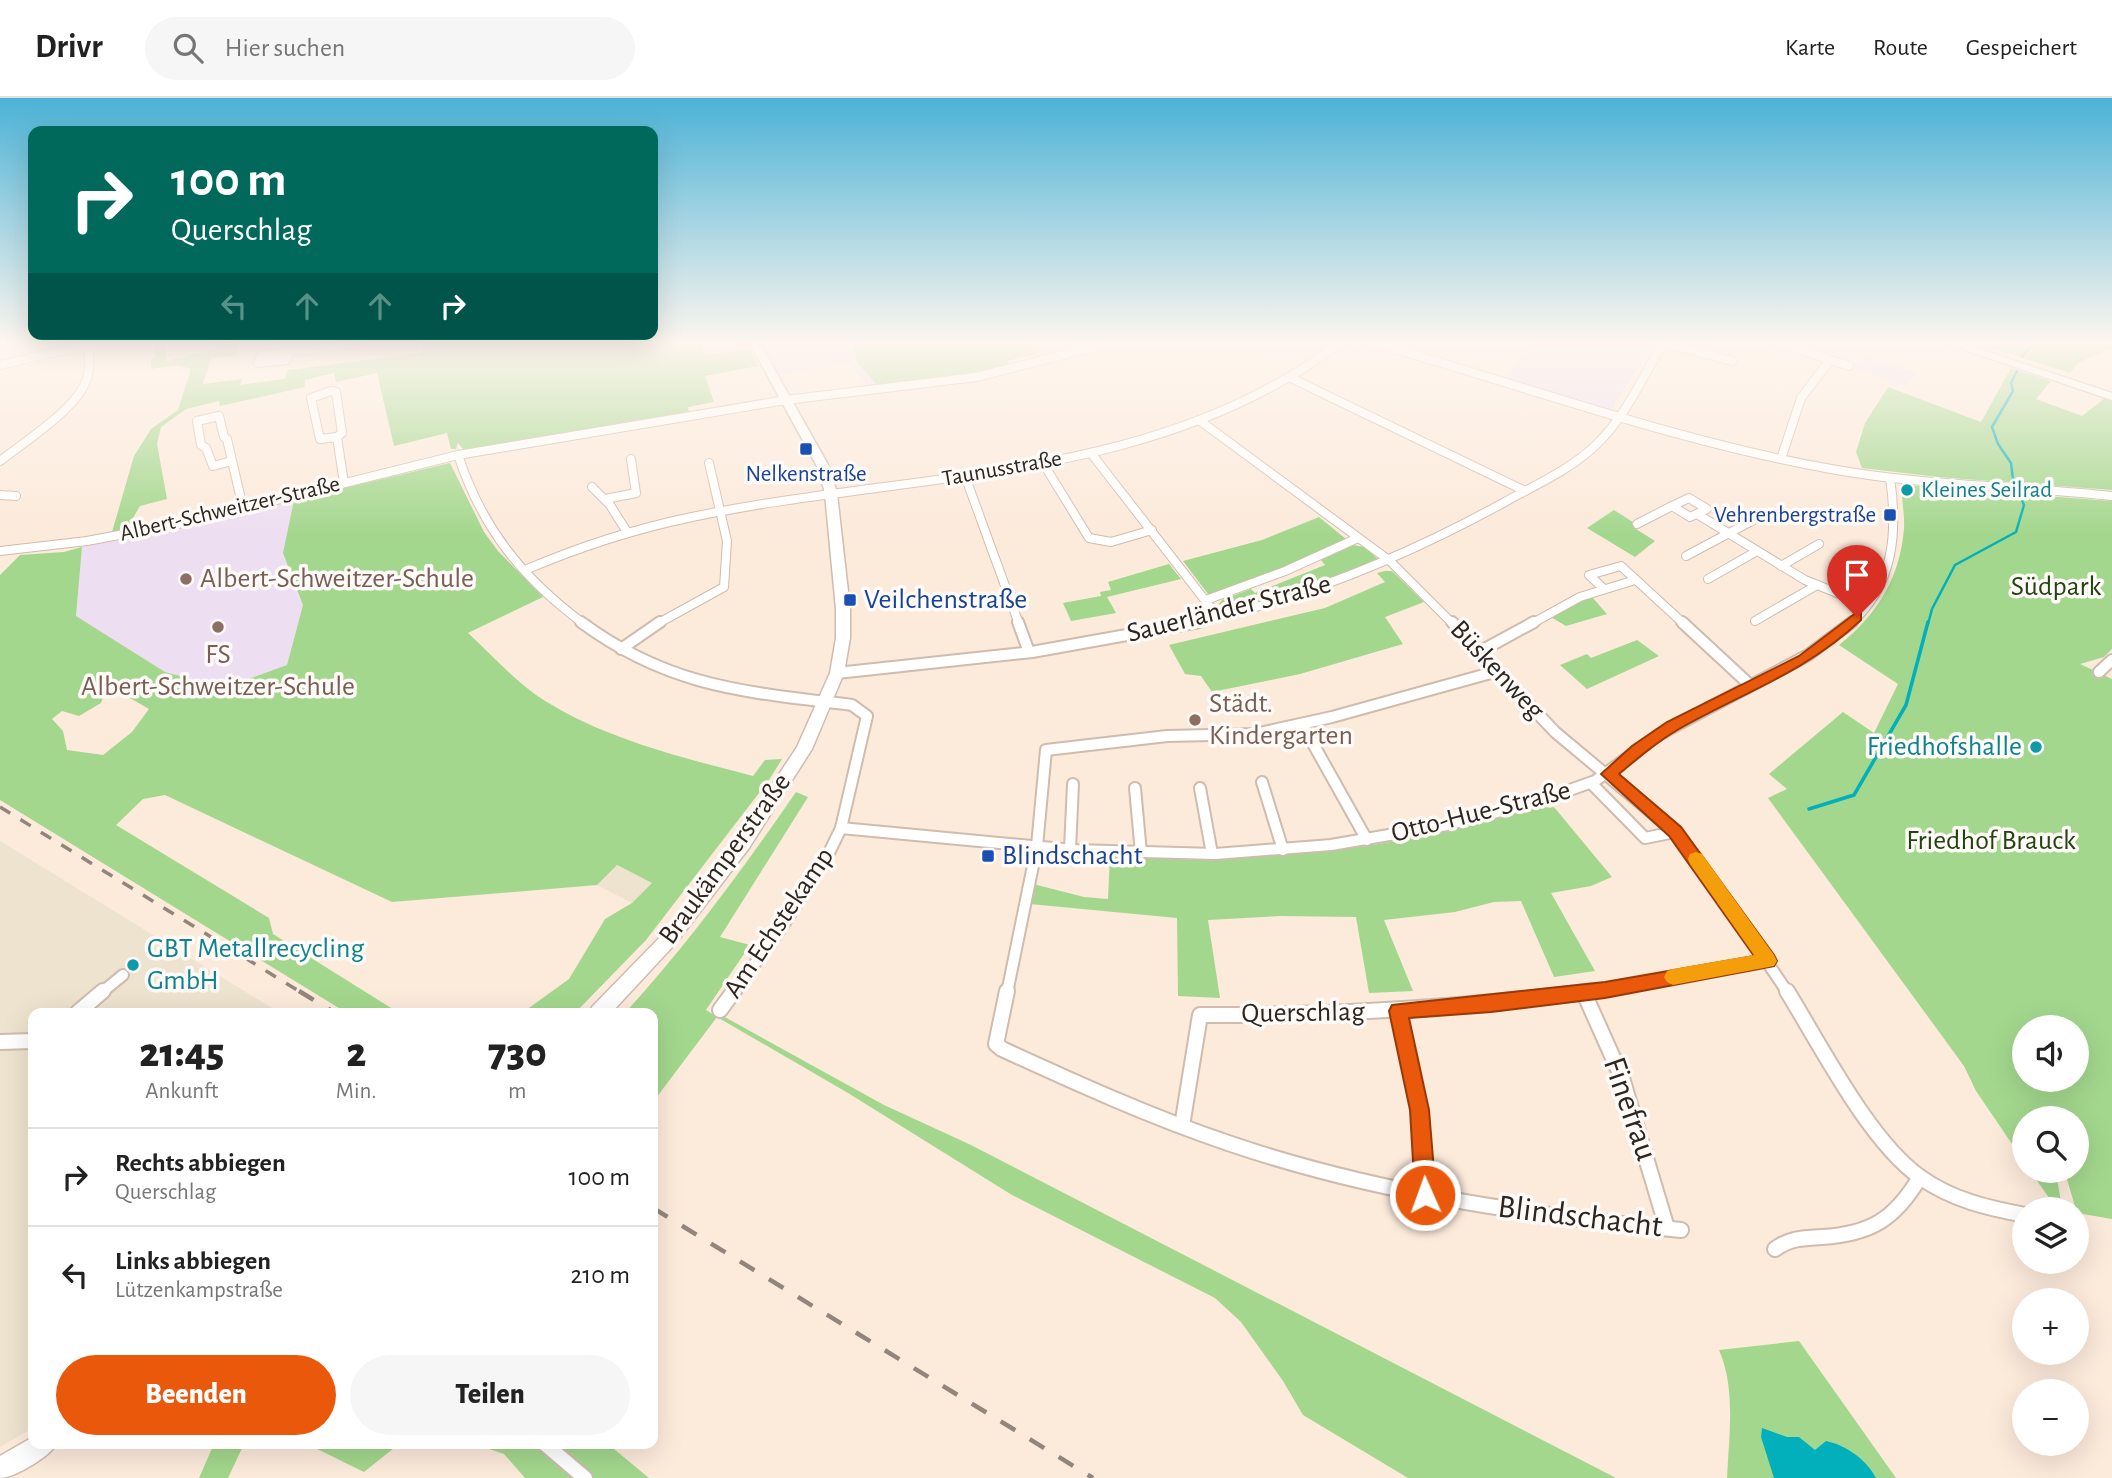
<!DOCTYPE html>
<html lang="de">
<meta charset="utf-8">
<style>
body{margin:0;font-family:"Alegreya Sans",sans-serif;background:#f6f6f6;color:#222;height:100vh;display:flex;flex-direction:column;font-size:26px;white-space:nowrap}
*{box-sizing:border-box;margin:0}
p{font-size:23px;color:#767676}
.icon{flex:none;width:38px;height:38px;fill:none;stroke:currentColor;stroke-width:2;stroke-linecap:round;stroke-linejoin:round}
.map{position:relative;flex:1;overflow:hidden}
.drawer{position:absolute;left:28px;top:910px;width:630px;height:441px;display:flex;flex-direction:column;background:#fff;border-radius:14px;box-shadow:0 7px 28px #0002}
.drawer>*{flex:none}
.hud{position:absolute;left:28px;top:28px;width:630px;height:214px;border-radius:14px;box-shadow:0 7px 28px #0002;background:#00695c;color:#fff;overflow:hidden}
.tools{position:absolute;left:2012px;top:917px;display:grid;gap:14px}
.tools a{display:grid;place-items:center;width:77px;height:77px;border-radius:50%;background:#fff;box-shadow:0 7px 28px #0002;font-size:35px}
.pin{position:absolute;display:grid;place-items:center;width:60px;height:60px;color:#fff;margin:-72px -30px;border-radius:50% 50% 50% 0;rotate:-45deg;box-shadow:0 0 7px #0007}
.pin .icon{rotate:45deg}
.me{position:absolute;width:77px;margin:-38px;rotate:358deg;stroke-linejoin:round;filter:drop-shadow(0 0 5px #0008)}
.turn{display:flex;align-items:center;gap:24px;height:147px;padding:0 28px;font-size:32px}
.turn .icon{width:91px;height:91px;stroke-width:2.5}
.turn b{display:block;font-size:49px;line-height:60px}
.lanes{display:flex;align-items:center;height:66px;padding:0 28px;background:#0003;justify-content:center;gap:35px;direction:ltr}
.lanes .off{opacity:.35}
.eta{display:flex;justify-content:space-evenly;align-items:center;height:119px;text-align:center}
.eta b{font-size:42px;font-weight:800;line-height:49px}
.button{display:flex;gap:14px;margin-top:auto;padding:14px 28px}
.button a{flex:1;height:80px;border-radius:42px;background:#ea580c;color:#fff;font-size:28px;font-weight:800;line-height:80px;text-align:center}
.button a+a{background:#f6f6f6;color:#222}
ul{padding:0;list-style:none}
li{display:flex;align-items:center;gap:21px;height:98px;padding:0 28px;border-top:2px solid #e0e0e0}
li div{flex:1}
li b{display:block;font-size:26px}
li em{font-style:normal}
header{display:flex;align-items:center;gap:42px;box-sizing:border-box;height:98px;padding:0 35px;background:#fff;border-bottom:2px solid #e0e0e0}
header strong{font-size:33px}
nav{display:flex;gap:38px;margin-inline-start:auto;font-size:24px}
.search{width:490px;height:63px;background:#f6f6f6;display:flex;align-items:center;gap:18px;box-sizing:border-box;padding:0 24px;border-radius:38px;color:#767676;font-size:26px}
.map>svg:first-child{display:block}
.industrial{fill:#ede3ce}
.education{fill:#eddef1}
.green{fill:#a3d78d;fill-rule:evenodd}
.water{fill:#01b0bb}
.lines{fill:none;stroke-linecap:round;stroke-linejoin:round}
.stream-far1{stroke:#01b0bb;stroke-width:2.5}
.stream{stroke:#01b0bb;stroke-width:3.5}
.street-far2-casing{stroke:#cebcae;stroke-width:10}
.street-far1-casing{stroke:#cebcae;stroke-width:14}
.street-casing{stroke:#cebcae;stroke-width:18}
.secondary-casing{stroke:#cebcae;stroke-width:3}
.street-far2{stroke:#fff;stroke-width:8}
.street-far1{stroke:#fff;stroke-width:10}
.street{stroke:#fff;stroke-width:14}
.secondary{fill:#fff;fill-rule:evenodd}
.rail-far1{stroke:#92867c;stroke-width:3.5;stroke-dasharray:12 12;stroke-linecap:butt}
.rail{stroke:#92867c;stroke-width:4.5;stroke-dasharray:17 17;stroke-linecap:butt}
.route{fill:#ea580c;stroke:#983908;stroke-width:2}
.slow{fill:#f59e0b}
.transit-dot{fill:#1a4fb4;stroke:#fefaf7;stroke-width:2.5}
.culture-dot{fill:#0f9aa8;stroke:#fefaf7;stroke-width:2.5}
.education-dot{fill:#8d6e63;stroke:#fefaf7;stroke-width:2.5}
.labels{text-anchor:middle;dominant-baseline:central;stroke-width:7;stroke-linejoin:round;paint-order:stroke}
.far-street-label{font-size:23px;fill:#2c2520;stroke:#fefaf7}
.far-transit-label{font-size:23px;fill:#164399;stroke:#fefaf7}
.far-culture-label{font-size:23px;fill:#0d838f;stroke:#fefaf7;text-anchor:start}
.education-label{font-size:28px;fill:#785e54;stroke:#fefaf7;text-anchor:start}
.park-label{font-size:28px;fill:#224410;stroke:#fefaf7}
.transit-label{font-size:28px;fill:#164399;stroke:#fefaf7;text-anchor:start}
.street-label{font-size:28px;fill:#2c2520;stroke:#fefaf7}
.culture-label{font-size:28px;fill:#0d838f;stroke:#fefaf7;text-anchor:end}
.near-street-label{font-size:33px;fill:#2c2520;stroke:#fefaf7}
</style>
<header>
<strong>Drivr</strong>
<div class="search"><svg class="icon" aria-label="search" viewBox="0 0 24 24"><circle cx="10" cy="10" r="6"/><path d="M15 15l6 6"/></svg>Hier suchen</div>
<nav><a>Karte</a><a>Route</a><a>Gespeichert</a></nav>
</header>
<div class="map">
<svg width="2112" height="1380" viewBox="0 0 2112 1380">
<rect width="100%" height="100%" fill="#fceadb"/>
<!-- industrial -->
<g class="industrial">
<polygon points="0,743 280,915 33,915 33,1330 0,1349"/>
<polygon points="616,767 652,785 632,805 597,787"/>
</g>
<!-- education -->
<g class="education">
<polygon points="760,244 859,244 879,289 870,290 848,265 779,277"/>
<polygon points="1536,244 1656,244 1614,306 1614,311 1609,312 1504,279"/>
<polygon points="1863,258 1896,268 1918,275 1905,288 1853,269"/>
<polygon points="294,402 283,455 303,507 287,567 224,590 165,574 76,518 82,449 161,434"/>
</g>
<!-- green -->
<g class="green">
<polygon points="154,244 164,244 167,263 216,251 218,244 238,244 236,258 211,260 203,286 242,281 240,287 284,281 288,272 422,255 424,244 702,244 704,257 750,251 758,268 705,278 714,304 688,309 689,316 464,352 458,345 456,351 451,351 447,335 394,348 377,275 336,284 334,275 305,282 305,289 220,308 219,303 186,311 161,329 157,346 167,401 140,408 133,420 133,431 112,434 134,358 151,331 178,312 191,271 177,267 151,271 151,262 155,258"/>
<polygon points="859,244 1026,244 1036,256 1007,263 1010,268 1002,270 879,289 858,265 853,247"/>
<polygon points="1988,244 2112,244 2112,250 2078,265 2070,275 1985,248"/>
<polygon points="2011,270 2051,283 2036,301 2082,318 2105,300 2112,302 2112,392 1938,379 1862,370 1856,354 1865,325 1888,289 1981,324"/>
<path d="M450 365 484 434 498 453 543 499 468 535C490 555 512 580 536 597 600 640 680 659 753 678L765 662 782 661 769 682 646 842 575 915H522L569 881 605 821 632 805 652 785 617 767 597 787 392 804 165 697 143 701 116 727 269 820 273 836 399 915H347L0 702V477L20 457 64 454 82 449 76 518 165 574 224 590 287 567 303 507 283 455 294 402ZM107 587 149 611 132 634 103 657 67 652 63 633 52 621 62 613 79 618 101 605Z"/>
<path d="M1902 387 2112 403V551L2104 559 2080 566 2112 581V1121L2077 1115 2066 1078 2058 1073H2077V1020H2025V1065L1976 993 1964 968 1768 700 1787 691 1769 676 1843 614 1874 635 1898 586 1839 547C1877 517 1900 480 1904 431 1905 416 1901 401 1902 387ZM2025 929H2077V982H2025Z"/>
<polygon points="1614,412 1639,428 1636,431 1655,443 1635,459 1587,430"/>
<polygon points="1319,419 1346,441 1280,472 1212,496 1208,496 1183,463 1262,442"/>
<path d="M1353 447 1364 449 1379 462C1364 473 1246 511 1228 511 1222 511 1222 509 1219 506L1222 502 1251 491 1255 495 1325 467 1321 462Z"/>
<polygon points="1169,466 1181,481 1107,499 1116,515 1071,523 1063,505 1101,498 1100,494 1111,492 1108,484"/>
<polygon points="1385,473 1392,473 1424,504 1385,519 1403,546 1300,576 1212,594 1201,578 1185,576 1169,547 1325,510 1385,484 1377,475"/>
<polygon points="1592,499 1607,516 1566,528 1549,518"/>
<polygon points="1637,542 1659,558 1587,591 1560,567 1587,556 1591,560"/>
<path d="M796 694 808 699 720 839 750 847 706 912 717 919 721 917 884 1007 971 1047 1616 1380H1408L1303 1317 1283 1283 1241 1224 1215 1200 1012 1097 848 995 717 919 653 1004V915H625C688 846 743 771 796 694Z"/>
<path d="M1547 707 1549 710 1554 709 1612 779 1591 788 1551 795 1595 873 1554 879 1521 803 1494 804 1455 814 1384 822 1413 893 1369 895 1356 819 1280 818 1208 822 1220 900 1178 898 1177 820 1030 806 1033 786 1084 799 1108 801 1110 757C1256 769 1408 750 1547 707Z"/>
<polygon points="2030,1073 2056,1073 2062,1111 2057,1111"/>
<path d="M1799 1243 1896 1380H1727C1729 1338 1736 1291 1719 1252Z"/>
<polygon points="214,1346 244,1346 228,1380 199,1380"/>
<polygon points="307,1346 399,1346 364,1374"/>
<polygon points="474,1346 608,1346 649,1380 525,1380 504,1356"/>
</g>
<!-- water -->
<path class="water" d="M1762 1330 1787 1339H1799L1815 1352 1826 1343C1846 1347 1867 1362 1876 1380H1774L1761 1339Z"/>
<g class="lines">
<!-- stream-far1 -->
<g class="stream-far1">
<polyline points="2022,259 2034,244"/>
<polyline points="1928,526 1932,511 1955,467 2016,434 2024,407 2013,381 2011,365 1998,346 1992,329 2013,293 2011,285 2017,273"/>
</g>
<!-- stream -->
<polyline class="stream" points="1809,711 1854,697 1906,607 1928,524"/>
<!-- street-far2 casing -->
<g class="street-far2-casing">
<g id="street-far2">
<path d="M1370 244C1523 287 1674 343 1831 371 1924 388 2019 388 2112 398"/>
<polyline points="1777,244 1849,268"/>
<polyline points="1664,245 1732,263"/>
<polygon points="290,254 286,262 258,265 261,258"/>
<polyline points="290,254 293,244"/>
<polyline points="290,254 369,244"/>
<polyline points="0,267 100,244"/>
<polyline points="1291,280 1525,393"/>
<polygon points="331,293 336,294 342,335 337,339 320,341 311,300"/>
<polyline points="1199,322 1390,463 1453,526"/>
<polyline points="337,339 344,385"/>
<polyline points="1091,355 1218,519"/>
<path d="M458 357C482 430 522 480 584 526"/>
<polyline points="1781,361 1801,300 1830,262"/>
<path d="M0 363C25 343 81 309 88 277 91 266 88 254 88 244"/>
<polyline points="232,363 213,368 206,350 201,347 197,323 219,318 224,339 227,341 243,410"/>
<polyline points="1043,365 1089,440 1111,444 1152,432"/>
<polyline points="965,378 1019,526"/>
<polyline points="592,389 610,407 627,434"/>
<polyline points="0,397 16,398"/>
<polygon points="1689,400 1707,411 1690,419 1672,408"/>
<polyline points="605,401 636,395 631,361"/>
<polyline points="1697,416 1805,482 1867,507"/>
<polyline points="1637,426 1672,408"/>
<polyline points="0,453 87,443 188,424 458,357 786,302 976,279 1114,244"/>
<polyline points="1686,458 1761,418"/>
<polyline points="1781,468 1819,446"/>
<path d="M525 472C579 449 634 431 692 419 910 373 1156 386 1341 244"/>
<polyline points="1708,481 1757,453"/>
<polyline points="1604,491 1589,477 1621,468 1684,526"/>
<polyline points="1206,502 1285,473 1358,440"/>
<polyline points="1755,523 1817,487"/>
<polyline points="657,526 724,489 727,443 709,365"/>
<path d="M1191 526C1302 501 1403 460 1503 405 1535 387 1570 372 1597 346 1626 318 1643 278 1664 244"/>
<polyline points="1531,526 1580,499 1635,482"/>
<path d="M1850 526C1894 488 1898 434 1890 380"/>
</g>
</g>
<!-- street-far1 casing -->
<g class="street-far1-casing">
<g id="street-far1">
<path d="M581 524C670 590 747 594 852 607L867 618 841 730 827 759 780 832 733 895"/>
<polyline points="1018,524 1029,554"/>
<polyline points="1452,524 1555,634 1675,734 1702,768 1788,895"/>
<polyline points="1682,524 1750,587"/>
<polyline points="621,551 660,524"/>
<polyline points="1481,553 1534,524"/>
<polyline points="2099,574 2112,562"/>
<polyline points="837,575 1032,554 1199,524"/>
<polyline points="1302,626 1367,742"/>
<polyline points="1262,684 1283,752"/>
<polyline points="1591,685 1645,740 1675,734"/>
<polyline points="1135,690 1141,755"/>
<polyline points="1200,690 1212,756"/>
<polyline points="841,730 1074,752 1215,756 1331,747 1447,727 1536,704 1595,683 1660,636 1808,557 1852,524"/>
<polyline points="1070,751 1073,686"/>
<polyline points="101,895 123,877"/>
<polyline points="1007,895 1037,748 1046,652 1167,638 1255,636 1332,619 1498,573"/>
<polyline points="1581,895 1768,863"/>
</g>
</g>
<!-- street casing -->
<g class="street-casing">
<g id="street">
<path d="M1007 893 996 946 1002 951C1076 985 1151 1019 1228 1045 1375 1095 1527 1117 1681 1132"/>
<path d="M1787 893C1821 948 1869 1043 1920 1079 1952 1102 1988 1110 2025 1117"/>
<polyline points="1584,895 1622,980 1667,1130"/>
<polyline points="720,912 734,893"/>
<polyline points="1398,913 1419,1012 1425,1097"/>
<polyline points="77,915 103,893"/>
<polyline points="0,944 33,943"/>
<path d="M1182 1028 1200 917C1333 918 1464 909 1596 893"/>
<path d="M1775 1151C1790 1140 1804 1140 1822 1139 1871 1136 1895 1121 1920 1079"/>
<polyline points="545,1346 585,1380"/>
</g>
</g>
<!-- secondary casing -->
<g class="secondary-casing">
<g id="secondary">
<polygon points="749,244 759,244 831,372 837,396 850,511 850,540 844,575 812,651 749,750 676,845 611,915 590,915 592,909 664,835 737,740 797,649 830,575 836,540 836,511 825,396 819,372"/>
<polygon points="1942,244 1958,244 2112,295 2112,302"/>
<path d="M33 1339V1346H56C51 1358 14 1380 0 1380V1358Z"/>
</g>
</g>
<!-- street-far2 -->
<use href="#street-far2" class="street-far2"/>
<!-- street-far1 -->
<use href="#street-far1" class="street-far1"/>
<!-- street -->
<use href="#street" class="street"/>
<!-- secondary -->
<use href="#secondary" class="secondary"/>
<!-- rail-far1 -->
<polyline class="rail-far1" points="0,709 302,895"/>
<!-- rail -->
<g class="rail">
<polyline points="299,893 335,915"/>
<polyline points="653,1110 1093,1380"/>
</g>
</g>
<!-- sky -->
<linearGradient id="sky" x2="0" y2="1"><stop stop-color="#4bb2d6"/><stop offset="0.56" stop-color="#fef6ef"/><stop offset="1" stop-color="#fef6ef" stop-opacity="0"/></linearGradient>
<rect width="2112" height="437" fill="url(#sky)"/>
<!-- route -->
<path class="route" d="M1857 514 1861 515V522C1805 575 1744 594 1679 631 1657 644 1638 660 1619 676L1681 729 1774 857 1777 863 1774 868 1605 900 1491 914 1409 920 1429 1012 1436 1097 1433 1105 1425 1108 1418 1105 1415 1097 1410 1012 1389 913 1392 907 1605 884 1754 858 1669 738 1601 676 1632 648 1667 624 1799 558Z"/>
<!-- slow -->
<polygon class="slow" points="1696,754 1702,756 1774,857 1777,863 1774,868 1673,887 1667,884 1664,879 1667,873 1673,871 1754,857 1690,766 1688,761 1690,756"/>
<!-- markers -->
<g class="transit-dot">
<rect x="799" y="344" width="14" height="14" rx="3.5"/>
<rect x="1883" y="410" width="14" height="14" rx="3.5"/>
<rect x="843" y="495" width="14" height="14" rx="3.5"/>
<rect x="981" y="751" width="14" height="14" rx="3.5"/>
</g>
<g class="culture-dot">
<circle cx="1907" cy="392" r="7"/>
<circle cx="2036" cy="649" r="7"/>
<circle cx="133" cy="867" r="7"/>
</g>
<g class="education-dot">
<circle cx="186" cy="481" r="7"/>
<circle cx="218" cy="529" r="7"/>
<circle cx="1195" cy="622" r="7"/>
</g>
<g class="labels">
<!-- far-street labels -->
<g class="far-street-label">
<text transform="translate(1002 371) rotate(-10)">Taunusstraße</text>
<text transform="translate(230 411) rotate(-13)">Albert-Schweitzer-Straße</text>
</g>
<!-- far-transit labels -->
<g class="far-transit-label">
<text x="806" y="376">Nelkenstraße</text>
<text x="1876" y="417" text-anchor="end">Vehrenbergstraße</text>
</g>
<!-- far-culture labels -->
<g class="far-culture-label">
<text x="1921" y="392">Kleines Seilrad</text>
</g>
<!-- education labels -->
<g class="education-label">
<text x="200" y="481">Albert-Schweitzer-Schule</text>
<text x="218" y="557" text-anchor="middle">FS<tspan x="218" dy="32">Albert-Schweitzer-Schule</tspan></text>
<text x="1209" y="606">Städt.<tspan x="1209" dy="32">Kindergarten</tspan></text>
</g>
<!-- park labels -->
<g class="park-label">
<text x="2056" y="489">Südpark</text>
<text x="1991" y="743">Friedhof Brauck</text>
</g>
<!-- transit labels -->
<g class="transit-label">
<text x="864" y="502">Veilchenstraße</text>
<text x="1002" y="758">Blindschacht</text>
</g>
<!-- street labels -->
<g class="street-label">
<text transform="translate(1229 511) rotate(-14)">Sauerländer Straße</text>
<text transform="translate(1497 572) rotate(47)">Büskenweg</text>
<text transform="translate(1481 714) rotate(-14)">Otto-Hue-Straße</text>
<text transform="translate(725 761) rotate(-54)">Braukämperstraße</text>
<text transform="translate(779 825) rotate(-56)">Am Echstekamp</text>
<text transform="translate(1303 915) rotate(-1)">Querschlag</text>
</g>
<!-- culture labels -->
<g class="culture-label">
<text x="2022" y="649">Friedhofshalle</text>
<text x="147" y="851" text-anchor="start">GBT Metallrecycling<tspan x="147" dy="32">GmbH</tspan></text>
</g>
<!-- near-street labels -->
<g class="near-street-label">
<text transform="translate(1630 1011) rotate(71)">Finefrau</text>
<text transform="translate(1580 1119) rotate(7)">Blindschacht</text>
</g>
</g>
</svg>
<div class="tools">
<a><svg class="icon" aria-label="sound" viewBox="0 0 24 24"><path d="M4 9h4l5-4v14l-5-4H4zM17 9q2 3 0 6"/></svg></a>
<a><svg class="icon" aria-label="search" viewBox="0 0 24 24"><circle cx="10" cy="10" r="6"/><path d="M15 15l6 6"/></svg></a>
<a><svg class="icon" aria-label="layers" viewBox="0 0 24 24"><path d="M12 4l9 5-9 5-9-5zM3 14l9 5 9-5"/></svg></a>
<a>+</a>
<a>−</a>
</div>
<div class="pin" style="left:1857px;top:519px;background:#d93025"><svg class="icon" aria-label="arrive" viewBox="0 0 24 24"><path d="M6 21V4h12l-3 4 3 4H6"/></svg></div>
<svg class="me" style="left:1425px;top:1097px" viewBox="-20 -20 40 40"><circle r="17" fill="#ea580c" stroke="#fff" stroke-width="3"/><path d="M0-11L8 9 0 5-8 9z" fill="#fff"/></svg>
<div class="hud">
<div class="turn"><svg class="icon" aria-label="right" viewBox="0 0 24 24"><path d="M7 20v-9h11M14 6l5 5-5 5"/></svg><div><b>100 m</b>Querschlag</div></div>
<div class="lanes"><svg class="icon off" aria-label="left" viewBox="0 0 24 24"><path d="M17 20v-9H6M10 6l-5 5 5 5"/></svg><svg class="icon off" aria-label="ahead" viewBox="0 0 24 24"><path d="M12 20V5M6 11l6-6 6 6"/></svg><svg class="icon off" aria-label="ahead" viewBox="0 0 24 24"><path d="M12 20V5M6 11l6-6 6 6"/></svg><svg class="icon" aria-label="right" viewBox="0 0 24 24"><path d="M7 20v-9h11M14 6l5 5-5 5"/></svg></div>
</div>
<section class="drawer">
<div class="eta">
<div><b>21:45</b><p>Ankunft</p></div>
<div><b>2</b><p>Min.</p></div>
<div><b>730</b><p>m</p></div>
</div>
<ul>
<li><svg class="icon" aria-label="right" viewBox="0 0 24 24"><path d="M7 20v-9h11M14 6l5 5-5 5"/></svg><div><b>Rechts abbiegen</b><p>Querschlag</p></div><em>100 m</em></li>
<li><svg class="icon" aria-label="left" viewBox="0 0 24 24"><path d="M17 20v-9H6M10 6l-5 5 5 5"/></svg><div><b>Links abbiegen</b><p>Lützenkampstraße</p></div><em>210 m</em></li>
</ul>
<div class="button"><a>Beenden</a><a>Teilen</a></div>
</section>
</div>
